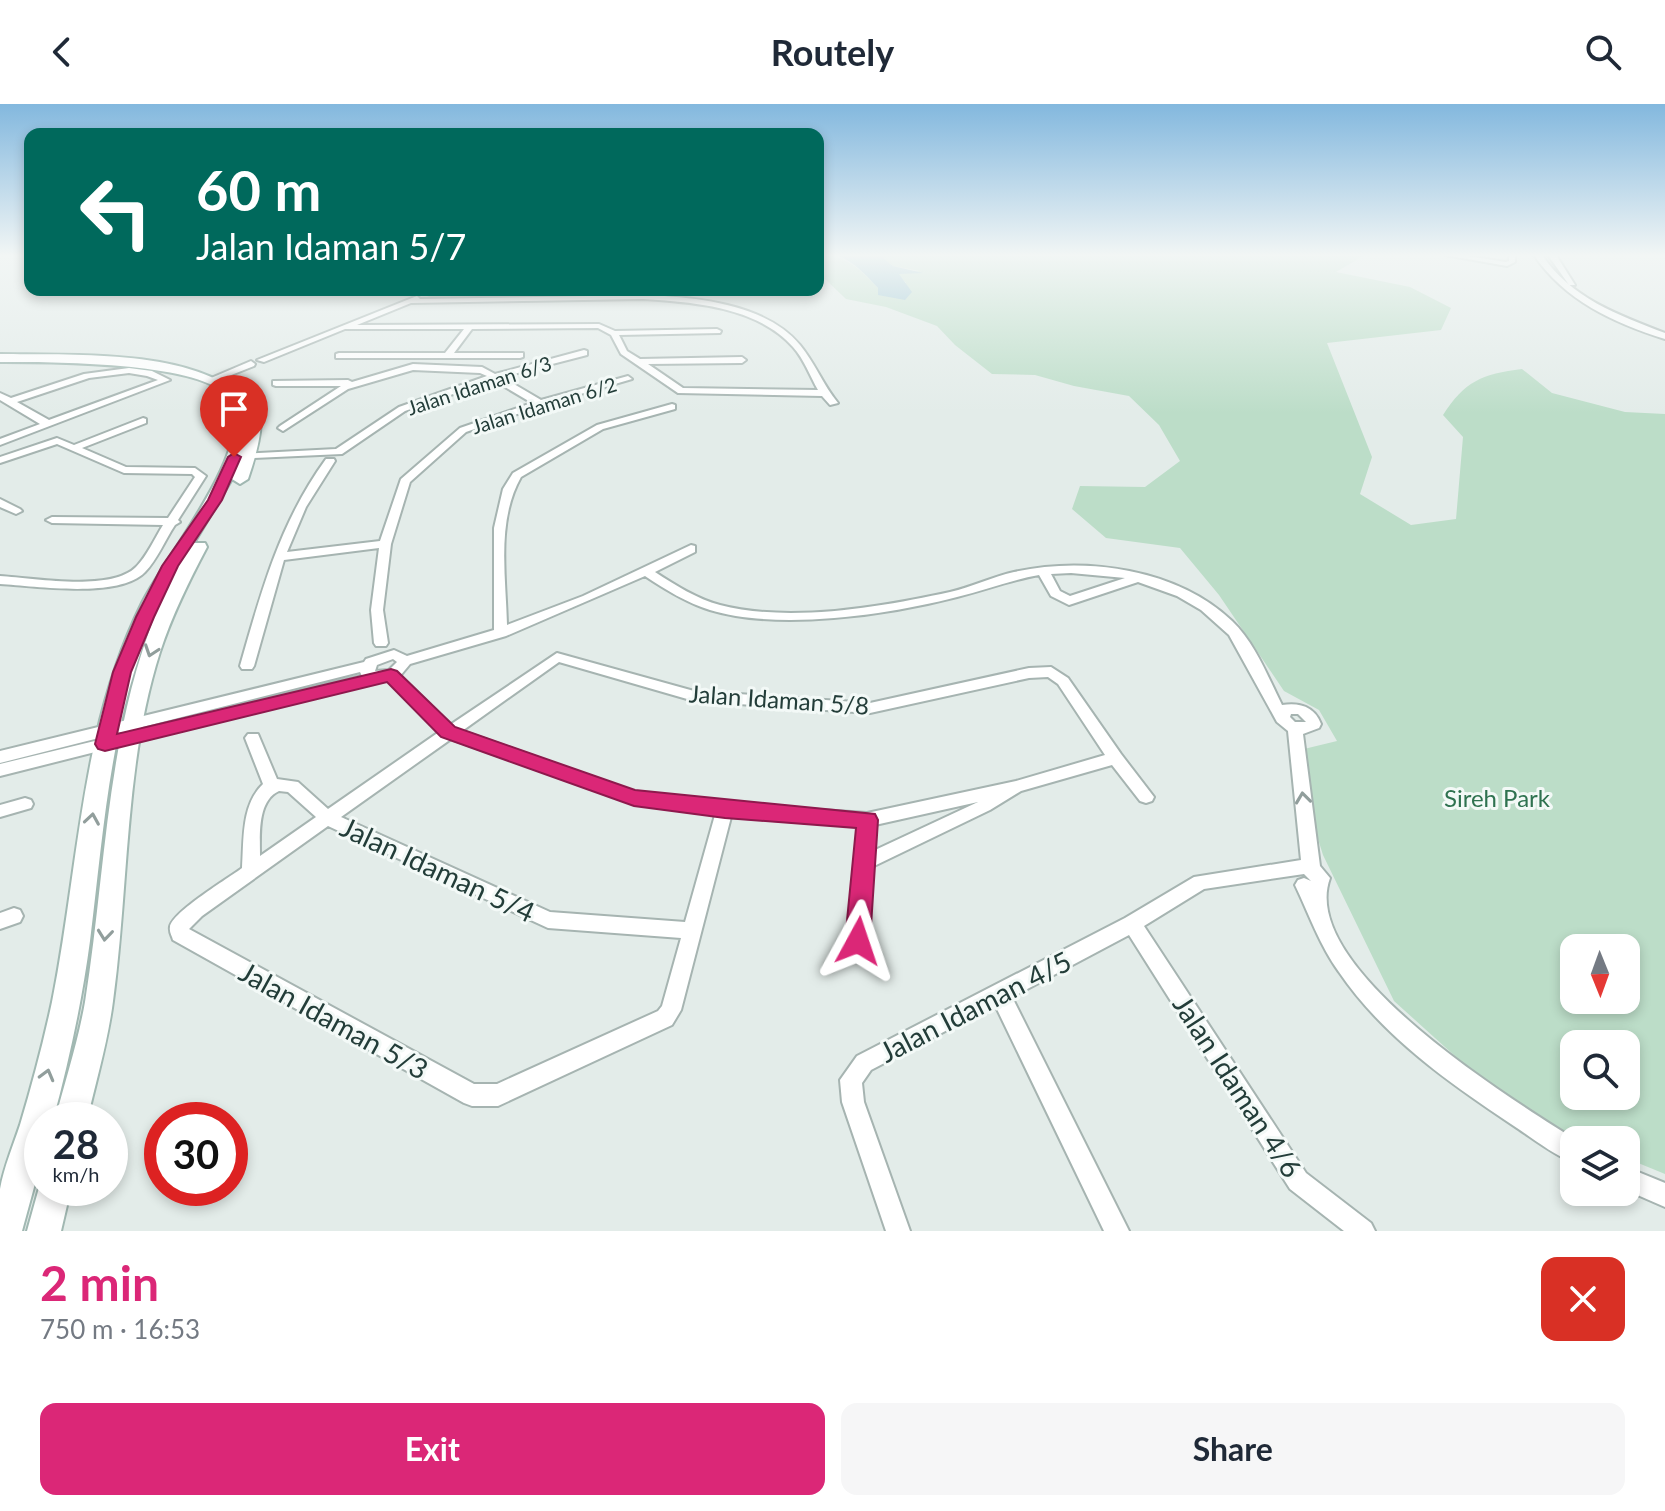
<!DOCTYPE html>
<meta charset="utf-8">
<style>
body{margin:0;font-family:Lato,sans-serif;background:#f6f6f7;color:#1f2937;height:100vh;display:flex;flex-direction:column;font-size:30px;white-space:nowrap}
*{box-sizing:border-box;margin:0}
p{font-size:26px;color:#747a83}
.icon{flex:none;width:44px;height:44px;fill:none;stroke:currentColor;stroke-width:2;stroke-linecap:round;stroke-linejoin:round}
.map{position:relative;height:1127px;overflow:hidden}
.drawer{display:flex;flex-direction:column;background:#fff;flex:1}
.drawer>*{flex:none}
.hud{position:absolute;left:24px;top:24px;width:800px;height:168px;border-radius:16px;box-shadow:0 4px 12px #0003;background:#00695c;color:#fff;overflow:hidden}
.needle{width:52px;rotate:179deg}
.controls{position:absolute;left:1560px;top:830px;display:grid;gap:16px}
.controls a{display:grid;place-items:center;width:80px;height:80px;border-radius:16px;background:#fff;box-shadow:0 4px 12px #0003;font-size:40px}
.speed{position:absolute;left:24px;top:998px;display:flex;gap:16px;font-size:40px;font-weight:700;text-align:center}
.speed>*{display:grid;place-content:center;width:104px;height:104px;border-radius:50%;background:#fff;box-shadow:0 4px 12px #0003;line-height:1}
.speed small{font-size:20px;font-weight:400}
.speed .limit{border:12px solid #d22;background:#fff;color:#111}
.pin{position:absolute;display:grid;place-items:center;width:68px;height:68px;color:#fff;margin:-82px -34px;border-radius:50% 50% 50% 0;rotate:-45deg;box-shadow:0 0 8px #0007}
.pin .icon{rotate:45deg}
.me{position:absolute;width:88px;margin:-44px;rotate:5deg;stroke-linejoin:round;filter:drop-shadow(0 0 6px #0008)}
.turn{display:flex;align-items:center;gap:28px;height:168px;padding:0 40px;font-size:36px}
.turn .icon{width:104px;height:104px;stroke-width:2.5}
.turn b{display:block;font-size:56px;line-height:68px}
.round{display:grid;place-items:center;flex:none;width:84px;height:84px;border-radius:16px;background:#f6f6f7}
.headline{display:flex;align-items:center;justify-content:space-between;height:136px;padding:0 40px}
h1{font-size:48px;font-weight:700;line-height:60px;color:#db2777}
.primary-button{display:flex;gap:16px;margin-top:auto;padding:16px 40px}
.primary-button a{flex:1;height:92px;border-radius:16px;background:#db2777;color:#fff;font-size:32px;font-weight:700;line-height:92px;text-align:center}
.primary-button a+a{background:#f6f6f7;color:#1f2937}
header{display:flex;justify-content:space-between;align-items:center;height:104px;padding:0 40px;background:#fff;font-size:36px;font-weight:700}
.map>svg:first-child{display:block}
.green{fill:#bcddc8;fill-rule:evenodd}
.water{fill:#8dbecf}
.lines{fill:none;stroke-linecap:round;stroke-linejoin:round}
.minor-casing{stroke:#a6b4b1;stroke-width:4}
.tertiary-casing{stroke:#a6b4b1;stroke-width:4}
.secondary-casing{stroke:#a1b8b2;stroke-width:4}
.minor{fill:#fff;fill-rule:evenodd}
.tertiary{fill:#fff;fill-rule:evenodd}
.secondary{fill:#fff;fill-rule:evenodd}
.oneway{stroke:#919e9c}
.route{fill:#db2777;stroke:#8e194d;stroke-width:2}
.labels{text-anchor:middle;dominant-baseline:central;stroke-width:6;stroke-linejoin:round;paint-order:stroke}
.far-street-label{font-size:20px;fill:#233d39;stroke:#f3f9f7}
.street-label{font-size:24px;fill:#233d39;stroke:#f3f9f7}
.park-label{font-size:24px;fill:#2f7250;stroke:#f3f9f7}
.near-street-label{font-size:28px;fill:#233d39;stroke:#f3f9f7}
</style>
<header><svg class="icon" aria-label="back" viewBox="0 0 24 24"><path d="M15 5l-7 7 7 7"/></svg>Routely<svg class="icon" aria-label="search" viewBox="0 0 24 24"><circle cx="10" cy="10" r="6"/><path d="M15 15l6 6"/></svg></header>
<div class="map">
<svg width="1665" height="1127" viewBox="0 0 1665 1127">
<rect width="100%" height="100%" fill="#e3ece9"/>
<!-- green -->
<g class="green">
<path d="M818 151C846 151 859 164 878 184L906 179 898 170 920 167 893 162 882 154 885 151H1365L1336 168 1410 183 1451 204 1441 226 1327 239 1372 353 1360 390 1411 421 1456 415 1463 333 1443 311C1465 277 1482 270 1522 265L1552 289 1625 308 1665 310V1070L1626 1054V1036H1584L1517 1008 1394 897 1323 751 1304 690V645L1337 637 1319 606 1284 587 1219 491 1180 444 1106 434 1072 405 1080 382 1145 383 1180 357 1159 321 1129 292 1074 282 1035 271 992 270 955 241 937 222 886 203 846 195 825 175 818 174ZM1574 844H1626V896H1574ZM1574 940H1626V992H1574Z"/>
<polygon points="480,186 531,192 427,193 437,189"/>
</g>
<!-- water -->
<path class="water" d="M837 151H887L883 154 893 162 923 169 899 170 912 188 905 196 878 191V184C866 171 854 158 837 151Z"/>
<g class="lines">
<!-- minor casing -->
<g class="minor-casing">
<g id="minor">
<polygon points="1445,151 1461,151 1506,158 1509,157 1509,151 1515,151 1515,158 1507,162"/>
<path d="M643 191C694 193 765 199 800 241 815 259 823 281 838 299L830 301 822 292 678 289 621 250 611 231 598 224 472 225 454 249H523V253L520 254H336V250L339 249H445L464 225H345L264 258 257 256 417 192 420 195ZM643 195C693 198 758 203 793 243 804 255 810 272 818 286L683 284 648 260 742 259 746 256 742 253 640 255 627 247 619 231 720 229 721 227 717 225 615 227 599 220 357 221 411 199Z"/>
<path d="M584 246 587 247V251L502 273 541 296 628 272 632 275 543 301 466 328 410 378 391 440 383 506 388 539 386 542H376L374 539 371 506 379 444 284 456 254 562 252 565H242L240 562C261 488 280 418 326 355H334L335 357 306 403 287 448 380 437 401 375 460 324 532 299 493 276 405 307 342 350 234 355 233 353 238 350 336 345 399 303 487 272 480 269 413 266 348 285 283 327 278 324 280 322 341 282H276L273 281V277L348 276 352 278 413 260 482 263 495 270Z"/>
<polygon points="251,257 255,260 254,262 211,279 204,277"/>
<path d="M129 264 152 267 170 276 0 341V335L40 320 0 296V289L11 294 84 270ZM129 269 147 272 158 276 49 316 17 298 89 274Z"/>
<path d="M672 300 675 301V305L603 325 521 373C496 417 506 473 507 521L583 492 691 441 695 442V448L655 468C675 481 697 495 720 501 789 519 881 503 950 488 972 483 992 473 1014 468 1086 452 1177 465 1232 517 1255 539 1268 573 1282 601 1300 598 1315 603 1321 620L1319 624 1303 630 1320 762 1330 774C1297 864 1513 996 1576 1036L1574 1059C1554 1051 1535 1036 1517 1024 1452 981 1383 933 1339 868 1320 842 1309 810 1295 781L1298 776 1304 774 1311 777 1304 770 1204 785 1144 822 1306 1069 1371 1119 1375 1127H1344L1290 1085 1129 831 1012 893 1129 1127H1104L995 901 871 966 862 979 864 998 910 1127H886L842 998 840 976 857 952 1125 814 1194 773 1301 756 1288 627 1277 618 1229 531 1201 506 1177 492 1138 478 1069 501 1051 492 1039 471C1011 476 985 486 957 493 888 511 779 527 710 506 687 499 666 486 645 472L506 532 410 560 400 572 450 621 557 549 694 587 870 599 1029 564 1051 563 1068 574 1121 650 1154 693 1152 697 1146 699 1140 697 1112 661 1021 687 990 706 872 763 867 837 865 843 858 845 851 843 849 837 858 722 731 713 681 906 672 921 498 1002H472L464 999 173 836C172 832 169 828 170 823 172 808 229 774 242 764 244 736 241 701 263 680L245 634 248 630H258L277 675 298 678 328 705 439 628 388 576 377 577 0 672V660L362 572 360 568 0 659V647L364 558 366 555 394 546 407 552 494 526V424L503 385 513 369 597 321ZM1071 469 1125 474 1070 492 1060 487 1051 470ZM393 555 397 558 389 566 375 567 377 561ZM559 558 694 597 870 609 1029 574 1048 573 1058 580 1105 651 1016 677 867 709 725 700 635 688 462 627ZM1291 610H1298L1306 618H1295L1290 613ZM451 635 634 700 715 711 685 818 550 808 341 713ZM279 687 288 688 316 713 260 752C260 731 257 697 279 687ZM978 698 873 747 875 721ZM328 722 548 824 681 834 662 902 658 907 497 980H474L189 825 202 812Z"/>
<path d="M143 314 146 315V319L82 344 126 363 195 364 206 372 178 416 180 418 175 421C165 436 157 456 145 468 119 495 35 482 0 480V472C33 474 111 488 136 463 147 452 155 434 163 421L52 419 46 416 52 413 168 414 195 373 192 370 124 369 57 340 0 359V353L57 334 74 341Z"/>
<polygon points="0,395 20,405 22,407 16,410 0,403"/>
<polygon points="25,694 31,696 33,700 31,704 0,713 0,701"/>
<polygon points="14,804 20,806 23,812 20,818 0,825 0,809"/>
<polygon points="1626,1063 1665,1079 1665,1103 1626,1086"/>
</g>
</g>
<!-- tertiary casing -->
<g class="tertiary-casing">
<g id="tertiary">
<path d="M1534 151H1542C1571 194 1618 211 1665 229V235C1614 219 1564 196 1534 151Z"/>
<polygon points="1548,151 1556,151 1575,181 1569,181"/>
</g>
</g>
<!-- secondary casing -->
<g class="secondary-casing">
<g id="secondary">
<path d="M0 250C67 251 187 245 239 290L230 279 236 275C276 292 258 345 248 375L240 380 232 375 194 439H205L207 443C189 477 172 511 160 548 124 661 129 781 113 897 108 937 96 977 87 1016H55C65 977 78 938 85 898 106 766 106 634 156 509 110 613 104 725 90 837 82 897 69 957 53 1016H42V1054L22 1127H0C0 1113 0 1098 0 1085 4 1063 13 1042 20 1021 32 981 43 940 52 898 79 764 80 624 142 499 163 455 259 341 229 294 204 257 44 258 0 258Z"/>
<polygon points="42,1073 42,1084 71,1084 61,1127 27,1127"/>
</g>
</g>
<!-- minor -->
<use href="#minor" class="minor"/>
<!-- tertiary -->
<use href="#tertiary" class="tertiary"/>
<!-- secondary -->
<use href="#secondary" class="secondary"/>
</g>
<!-- one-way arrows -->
<defs><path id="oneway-chevron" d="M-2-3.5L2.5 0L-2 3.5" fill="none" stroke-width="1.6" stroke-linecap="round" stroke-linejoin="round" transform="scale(2)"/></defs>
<g class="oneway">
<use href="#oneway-chevron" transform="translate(151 547) rotate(109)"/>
<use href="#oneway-chevron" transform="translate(1303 694) rotate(-97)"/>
<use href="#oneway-chevron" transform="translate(92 715) rotate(-81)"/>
<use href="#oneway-chevron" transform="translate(105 831) rotate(96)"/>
<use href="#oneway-chevron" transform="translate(47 971) rotate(-75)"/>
</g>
<!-- sky -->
<linearGradient id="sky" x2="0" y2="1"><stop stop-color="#83b8de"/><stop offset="0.49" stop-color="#f2f6f5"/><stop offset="1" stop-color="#f2f6f5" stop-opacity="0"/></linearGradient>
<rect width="1665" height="309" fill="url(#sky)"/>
<!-- route -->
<polygon class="route" points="234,349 241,353 222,396 178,462 154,513 131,568 117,630 391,565 397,567 455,623 635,686 875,710 878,716 870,837 866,844 858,848 849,844 845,837 856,724 725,714 634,702 441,633 387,578 105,647 98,645 95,640 113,568 136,513 162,462 208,396 228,353"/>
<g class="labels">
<!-- far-street labels -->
<g class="far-street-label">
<text transform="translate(479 281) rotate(-18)">Jalan Idaman 6/3</text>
<text transform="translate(544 301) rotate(-17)">Jalan Idaman 6/2</text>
</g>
<!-- street labels -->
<g class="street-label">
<text transform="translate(779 595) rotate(4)">Jalan Idaman 5/8</text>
</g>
<!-- park labels -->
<g class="park-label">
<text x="1497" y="693">Sireh Park</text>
</g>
<!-- near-street labels -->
<g class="near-street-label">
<text transform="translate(438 765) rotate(25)">Jalan Idaman 5/4</text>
<text transform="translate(975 902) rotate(-27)">Jalan Idaman 4/5</text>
<text transform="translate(334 916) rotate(29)">Jalan Idaman 5/3</text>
<text transform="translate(1238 982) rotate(57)">Jalan Idaman 4/6</text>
</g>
</g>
</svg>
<div class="controls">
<a><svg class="needle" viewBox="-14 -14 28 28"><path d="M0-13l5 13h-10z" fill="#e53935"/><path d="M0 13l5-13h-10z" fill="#747a83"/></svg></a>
<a><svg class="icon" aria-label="search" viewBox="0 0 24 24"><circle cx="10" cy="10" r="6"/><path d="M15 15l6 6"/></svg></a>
<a><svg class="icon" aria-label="layers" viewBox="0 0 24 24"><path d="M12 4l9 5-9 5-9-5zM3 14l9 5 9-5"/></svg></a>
</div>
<div class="speed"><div>28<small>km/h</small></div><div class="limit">30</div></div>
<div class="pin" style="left:234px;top:353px;background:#d93025"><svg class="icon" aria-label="arrive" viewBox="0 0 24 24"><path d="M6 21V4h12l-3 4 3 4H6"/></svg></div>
<svg class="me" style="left:858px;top:837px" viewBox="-20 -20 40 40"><path d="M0-17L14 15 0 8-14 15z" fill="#db2777" stroke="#fff" stroke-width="4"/></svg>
<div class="hud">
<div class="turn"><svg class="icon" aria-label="left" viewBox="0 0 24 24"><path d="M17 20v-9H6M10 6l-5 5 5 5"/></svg><div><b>60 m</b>Jalan Idaman 5/7</div></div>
</div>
</div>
<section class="drawer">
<div class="headline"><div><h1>2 min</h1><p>750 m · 16:53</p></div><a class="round" style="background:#d93025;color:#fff"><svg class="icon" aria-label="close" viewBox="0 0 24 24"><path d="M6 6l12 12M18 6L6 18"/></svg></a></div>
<div class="primary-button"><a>Exit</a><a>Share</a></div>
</section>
